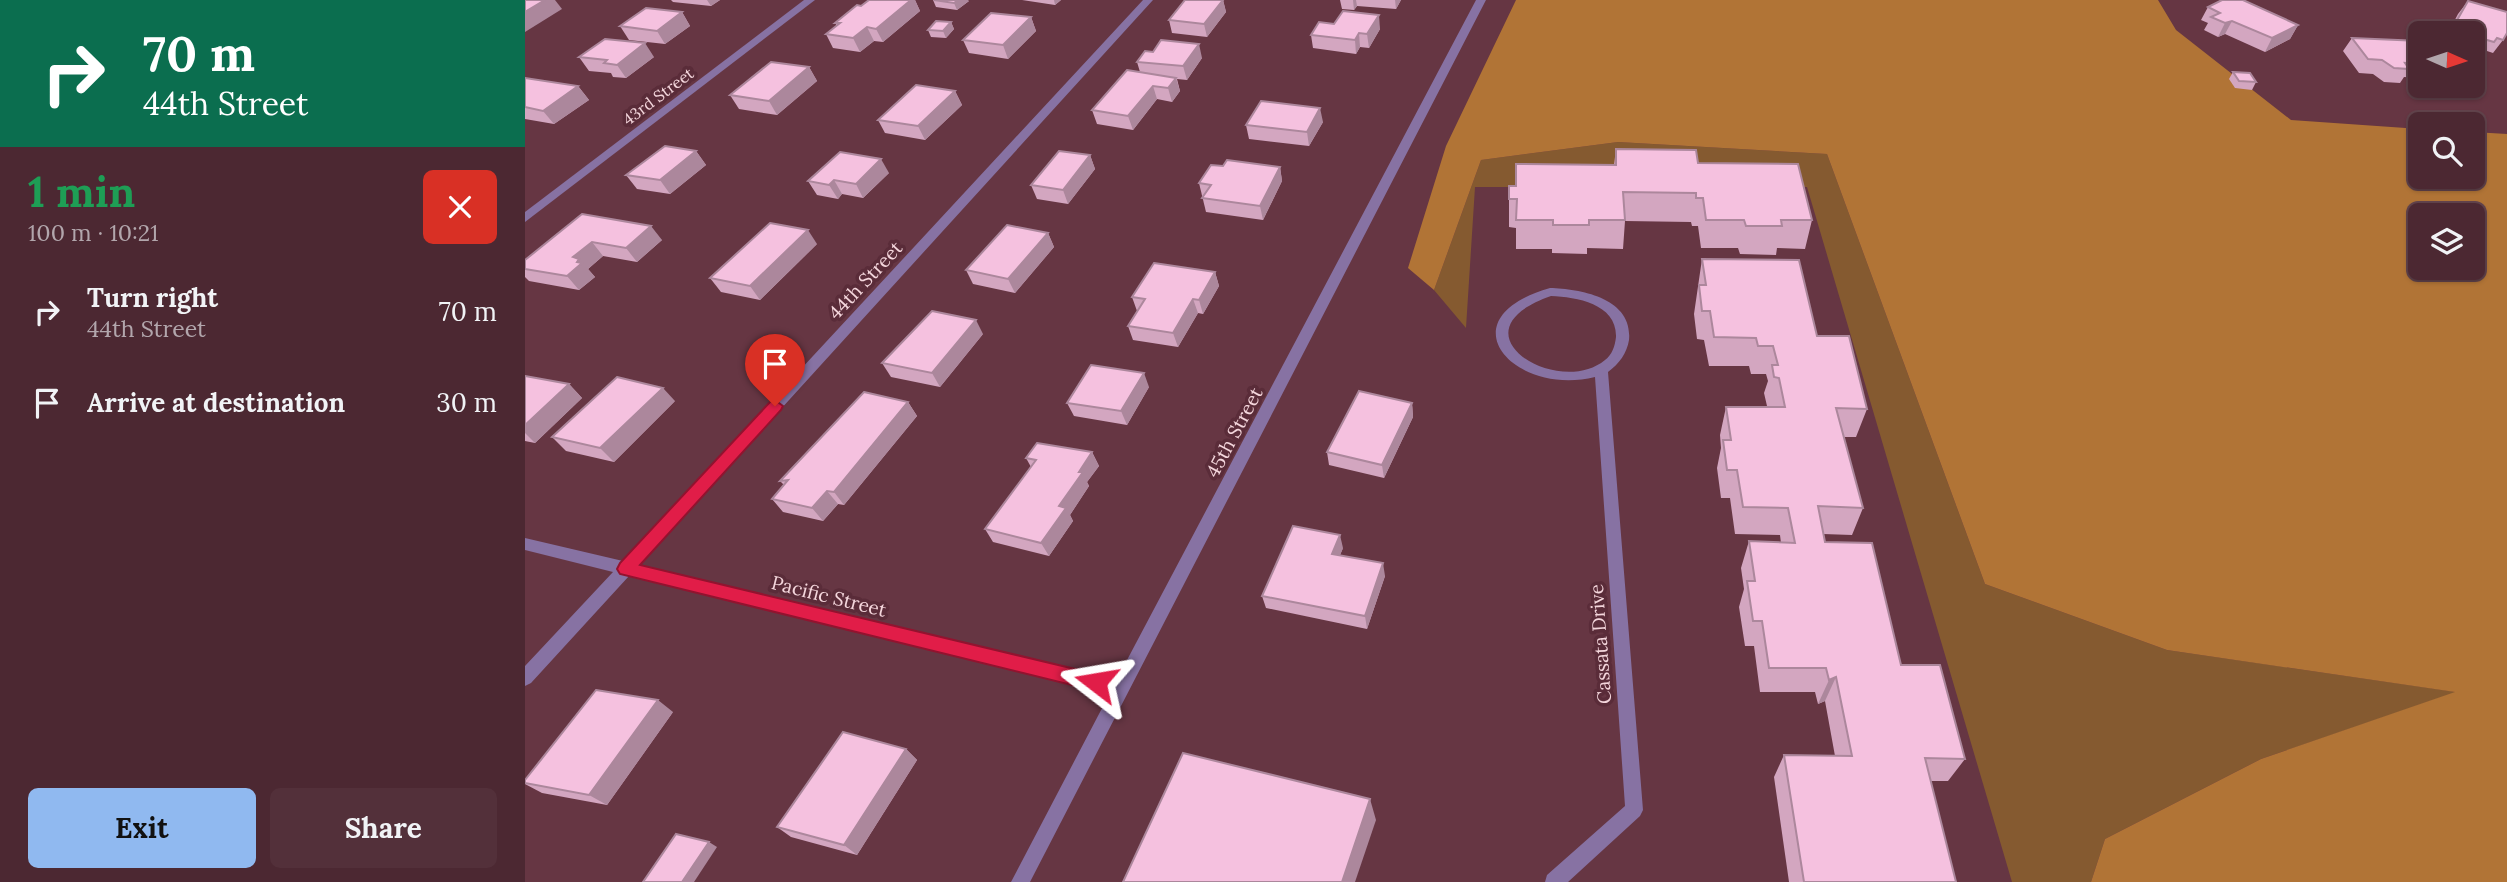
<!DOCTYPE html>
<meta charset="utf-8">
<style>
body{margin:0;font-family:Lora,serif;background:#53303a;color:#f1f3f6;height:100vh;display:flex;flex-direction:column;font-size:26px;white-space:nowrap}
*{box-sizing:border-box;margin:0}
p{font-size:23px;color:#b2a6ac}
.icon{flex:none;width:38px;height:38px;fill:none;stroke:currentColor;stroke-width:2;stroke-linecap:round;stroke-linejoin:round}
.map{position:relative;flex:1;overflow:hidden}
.panel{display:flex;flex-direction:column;background:#4c2832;width:525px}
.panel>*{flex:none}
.guide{background:#0b6e4f;color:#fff;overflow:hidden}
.needle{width:46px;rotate:93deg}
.tools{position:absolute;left:1883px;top:21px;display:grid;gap:14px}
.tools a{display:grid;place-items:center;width:77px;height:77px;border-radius:10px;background:#4c2832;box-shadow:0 2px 5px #0004,0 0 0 2px #63444d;font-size:35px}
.pin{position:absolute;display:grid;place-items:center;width:60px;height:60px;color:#fff;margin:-72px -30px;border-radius:50% 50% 50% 0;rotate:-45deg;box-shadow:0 0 7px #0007}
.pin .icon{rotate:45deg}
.me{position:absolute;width:77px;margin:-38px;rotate:284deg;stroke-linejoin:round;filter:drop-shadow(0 0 5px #0008)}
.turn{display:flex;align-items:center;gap:24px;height:147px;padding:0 28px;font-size:32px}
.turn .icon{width:91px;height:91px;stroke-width:2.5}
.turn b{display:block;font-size:49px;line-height:60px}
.round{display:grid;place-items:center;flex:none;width:74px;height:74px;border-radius:10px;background:#53303a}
.summary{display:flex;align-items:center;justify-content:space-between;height:119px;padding:0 28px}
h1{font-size:42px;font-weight:700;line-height:52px;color:#1e9e55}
.button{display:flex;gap:14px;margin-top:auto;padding:14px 28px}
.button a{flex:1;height:80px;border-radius:10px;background:#90b9f0;color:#111;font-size:28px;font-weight:700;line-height:80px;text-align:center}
.button a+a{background:#53303a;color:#f1f3f6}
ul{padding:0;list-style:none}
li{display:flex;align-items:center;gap:21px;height:91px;padding:0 28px}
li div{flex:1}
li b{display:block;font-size:26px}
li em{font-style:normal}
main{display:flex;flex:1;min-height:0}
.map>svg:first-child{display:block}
.green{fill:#855a30}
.forest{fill:#b17436;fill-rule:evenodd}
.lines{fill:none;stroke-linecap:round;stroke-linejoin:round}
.street{fill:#8772a3;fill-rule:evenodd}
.wall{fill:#d3a6c0}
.shaded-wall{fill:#ac879c}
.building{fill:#f5c1df;stroke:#ac879c;stroke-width:2}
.route{fill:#e11d48;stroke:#92132f;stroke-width:2}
.labels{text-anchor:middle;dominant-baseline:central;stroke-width:7;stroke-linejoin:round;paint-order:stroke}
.far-street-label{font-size:16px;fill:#f4d6dc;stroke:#5a2c39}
.street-label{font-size:19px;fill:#f4d6dc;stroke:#5a2c39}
</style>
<main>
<section class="panel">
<div class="guide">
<div class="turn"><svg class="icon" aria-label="right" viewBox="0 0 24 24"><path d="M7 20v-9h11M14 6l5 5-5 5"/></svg><div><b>70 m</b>44th Street</div></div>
</div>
<div class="summary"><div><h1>1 min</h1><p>100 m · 10:21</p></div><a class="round" style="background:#d93025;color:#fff"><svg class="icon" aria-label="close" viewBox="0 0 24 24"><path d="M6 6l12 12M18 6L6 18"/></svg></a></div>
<ul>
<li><svg class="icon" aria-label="right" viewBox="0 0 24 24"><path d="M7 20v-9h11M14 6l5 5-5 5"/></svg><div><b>Turn right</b><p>44th Street</p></div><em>70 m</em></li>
<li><svg class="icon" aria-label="arrive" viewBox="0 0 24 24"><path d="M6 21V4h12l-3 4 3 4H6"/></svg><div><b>Arrive at destination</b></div><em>30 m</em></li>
</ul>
<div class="button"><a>Exit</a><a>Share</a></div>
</section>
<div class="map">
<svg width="1982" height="882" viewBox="0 0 1982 882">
<rect width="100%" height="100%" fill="#663643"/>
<!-- green -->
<polygon class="green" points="1093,142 1302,154 1460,584 1642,650 1932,692 1736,759 1580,839 1566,882 1487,882 1282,187 950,187 941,328 909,290 956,160"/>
<!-- forest -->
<path class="forest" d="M991 0H1633L1651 30 1766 120 1895 129V177H1948V132L1982 134V882H1566L1580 839 1736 759 1930 692 1642 650 1460 584 1302 154 1093 142 956 160 909 290 883 268 921 146ZM1895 215H1948V268H1895Z"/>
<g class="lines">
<!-- street -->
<g class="street">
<polygon points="279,0 290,0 0,222 0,212"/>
<polygon points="618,0 628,0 114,565 592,679 951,0 961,0 505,882 486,882 585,693 104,576 6,683 0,686 0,666 88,572 0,550 0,538 98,561"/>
<path d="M1025 288C1056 289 1108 298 1104 340 1102 353 1094 364 1083 372L1118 810 1115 816 1043 882H1020L1022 875 1100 806 1070 377C989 397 918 319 1025 288ZM1026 296C1052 297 1092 304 1091 337 1090 346 1087 355 1080 360 1033 399 923 332 1026 296Z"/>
</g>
</g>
<!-- wall -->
<g class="wall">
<polygon points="146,0 195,0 186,6 148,2"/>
<polygon points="344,0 390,0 395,11 358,42 349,41 335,52 308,48 301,34 312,26 310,23"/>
<polygon points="408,0 444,1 432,10 411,7"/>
<polygon points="497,0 536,0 530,5"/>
<polygon points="660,0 698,0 701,12 682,37 647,33 644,20"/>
<polygon points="815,0 876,0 871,9 832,6 829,10 817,9"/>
<polygon points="1943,1 1978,40 1968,53 1962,51 1959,56 1948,52 1948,33 1923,33 1933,14"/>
<polygon points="1683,7 1773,25 1765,39 1740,52 1700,34 1693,37 1679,30 1683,23 1676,20"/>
<polygon points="157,12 165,26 140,44 104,40 95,26"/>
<polygon points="506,17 511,31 483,59 444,53 438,40"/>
<polygon points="426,22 429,29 421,38 406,37 403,30"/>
<polygon points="809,24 855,29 844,48 835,47 831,54 788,48 786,35"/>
<polygon points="1827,38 1895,41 1895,78 1879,77 1875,83 1859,82 1848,74 1834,73 1818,51"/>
<polygon points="628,52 677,58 662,80 652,79 655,91 647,102 632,99 608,130 572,124 567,110 615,72 612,62"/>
<polygon points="54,57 129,57 101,78 88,77 86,73 64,71"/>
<polygon points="284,67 292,81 252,115 214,109 205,95"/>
<polygon points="1708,72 1731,82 1727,90 1710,88 1704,79"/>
<polygon points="0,78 53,86 64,100 29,124 0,119"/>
<polygon points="430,91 437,105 400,140 360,133 353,120"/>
<polygon points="798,122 784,146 724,139 721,125"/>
<polygon points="1091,149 1173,163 1287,220 1280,249 1252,248 1251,255 1215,254 1213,248 1176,248 1173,226 1167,226 1166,222 1100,221 1098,249 1062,248 1062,254 1027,253 1027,249 991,249 991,228 984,227 984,199 991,186 1089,165"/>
<polygon points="171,151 181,165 145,194 112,189 101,175"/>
<polygon points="565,155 570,169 543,204 512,199 506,185"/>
<polygon points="698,166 755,167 757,181 738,220 681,212 674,183"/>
<polygon points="364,173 338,198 317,194 313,199 292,195 283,181"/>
<polygon points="57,214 137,240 112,262 78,256 63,269 70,277 54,290 4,281 0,277 0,260"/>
<polygon points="523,233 529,247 490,293 448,284 441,270"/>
<polygon points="292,244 235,300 196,292 185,278"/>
<polygon points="1177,259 1292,336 1342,409 1331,437 1319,437 1338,508 1327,535 1298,534 1300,542 1376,665 1440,759 1423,781 1406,781 1431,882 1264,882 1249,777 1259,755 1310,756 1300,701 1293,704 1290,692 1235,692 1229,646 1220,646 1214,607 1219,589 1216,568 1224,541 1256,543 1255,535 1210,534 1205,498 1196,498 1192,468 1196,448 1195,435 1201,407 1247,407 1242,406 1239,393 1243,381 1241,374 1226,374 1224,366 1184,366 1179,340 1172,339 1169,314"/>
<polygon points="690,272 694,286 678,314 673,313 653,347 608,340 603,326 612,311 607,297"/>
<polygon points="458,334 415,387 366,377 357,363"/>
<polygon points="0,376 44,384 57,398 10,443 0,441"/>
<polygon points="624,387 602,425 549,416 542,403"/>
<polygon points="150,401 89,462 41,451 27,437"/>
<polygon points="383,402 392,416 319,505 313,504 298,521 258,512 247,499 259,485 255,481"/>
<polygon points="887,403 888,417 859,478 804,465 802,452"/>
<polygon points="567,452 574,466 562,482 564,486 545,515 548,521 524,556 468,542 460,529 506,467 501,458"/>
<polygon points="818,548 815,555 860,576 842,629 741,608 737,596"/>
<polygon points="148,712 82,805 17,793 0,784 0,780"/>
<polygon points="381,749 392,760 332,855 266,837 252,827"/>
</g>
<!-- shaded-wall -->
<g class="shaded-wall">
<polygon points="20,0 30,0 37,9 0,32 0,12"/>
<polygon points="182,0 195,0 186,6"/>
<polygon points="386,0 390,0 395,11 358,42 351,29"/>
<polygon points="433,0 443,0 444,1 432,10 429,3"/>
<polygon points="529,0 536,0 530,5"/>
<polygon points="698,0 701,12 682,37 679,24"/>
<polygon points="828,0 831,0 832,6 829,10"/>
<polygon points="870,0 876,0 871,9"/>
<polygon points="157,12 165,26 140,44 132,31"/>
<polygon points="854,15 855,29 844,48 842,34"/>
<polygon points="506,17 511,31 483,59 478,45"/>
<polygon points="1707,21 1700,34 1693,37 1700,23"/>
<polygon points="426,22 429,29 421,38 418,31"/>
<polygon points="1773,25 1765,39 1740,52 1747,38"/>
<polygon points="342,27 349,41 335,52 328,38"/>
<polygon points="834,33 835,47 831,54 830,40"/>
<polygon points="120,43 129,57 101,78 92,65"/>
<polygon points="674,44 677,58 662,80 658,66"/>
<polygon points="284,67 292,81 252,115 244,101"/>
<polygon points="651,78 655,91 647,102 643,88"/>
<polygon points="53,86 64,100 29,124 18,111"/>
<polygon points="628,86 632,99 608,130 603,116"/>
<polygon points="430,91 437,105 400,140 393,126"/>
<polygon points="795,108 798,122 784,146 782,132"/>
<polygon points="171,151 181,165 145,194 135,180"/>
<polygon points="565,155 570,169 543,204 538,190"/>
<polygon points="356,159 364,173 338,198 331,184"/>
<polygon points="755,167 757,181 738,220 735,206"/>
<polygon points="309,180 317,194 313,199 304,185"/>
<polygon points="126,226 137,240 112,262 101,248"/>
<polygon points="283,230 292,244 235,300 225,286"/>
<polygon points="523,233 529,247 490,293 483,279"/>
<polygon points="67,242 78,256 63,269 70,277 54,290 42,276 48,257"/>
<polygon points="690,272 694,286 678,314 674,300"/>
<polygon points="668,299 673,313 653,347 648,333"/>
<polygon points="451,320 458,334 415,387 407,373"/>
<polygon points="619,373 624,387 602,425 596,411"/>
<polygon points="44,384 57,398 10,443 0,433 0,425"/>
<polygon points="138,388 150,401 89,462 75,448"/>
<polygon points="383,402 392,416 319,505 309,492"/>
<polygon points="887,403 888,417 859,478 857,465"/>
<polygon points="567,452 574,466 562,482 564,486 545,515 548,521 524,556 516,543 534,506 554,472"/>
<polygon points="302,491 313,504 298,521 287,508"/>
<polygon points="815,535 818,548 810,567 807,554"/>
<polygon points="858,563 860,576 842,629 840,616"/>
<polygon points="1311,677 1300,701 1293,704 1304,680"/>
<polygon points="133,700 148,712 82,805 64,795"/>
<polygon points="381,749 392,760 332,855 319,845"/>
<polygon points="845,799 851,820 830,882 817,882"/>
<polygon points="184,842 192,847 169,882 157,882"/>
</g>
<!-- building -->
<g class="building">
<polygon points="0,0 20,0 0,12"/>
<polygon points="344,0 386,0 351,29 342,27 328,38 301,34 315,23 310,23 332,5 336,6"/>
<polygon points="409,0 433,0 429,3"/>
<polygon points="660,0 698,0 679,24 644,20"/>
<polygon points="1697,0 1718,0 1773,25 1747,38 1707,21 1700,23 1686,17 1695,13 1683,7"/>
<polygon points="1943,1 1982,12 1982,33 1978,40 1972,38 1969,42 1948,36 1948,33 1940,33 1927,29"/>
<polygon points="121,8 157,12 132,31 95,26"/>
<polygon points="818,11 854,15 842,34 834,33 830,40 786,35 794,22 809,24"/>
<polygon points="466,13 506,17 478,45 438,40"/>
<polygon points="411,21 426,22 418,31 403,30"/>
<polygon points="1827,38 1895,41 1895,64 1880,63 1884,69 1869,68 1857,60 1843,59"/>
<polygon points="80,39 120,43 92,65 79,63 82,60 54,57"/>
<polygon points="636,40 674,44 658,66 612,62 620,51 628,52"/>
<polygon points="246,62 284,67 244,101 205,95"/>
<polygon points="602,70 651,78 643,88 628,86 603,116 567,110"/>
<polygon points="1708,72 1725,73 1731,82 1714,81"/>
<polygon points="0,78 53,86 18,111 0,107"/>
<polygon points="391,85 430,91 393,126 353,120"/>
<polygon points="736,101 795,108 782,132 721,125"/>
<polygon points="140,146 171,151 135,180 101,175"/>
<polygon points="1091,149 1171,150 1173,163 1273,164 1287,220 1256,220 1257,226 1221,226 1219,220 1181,220 1178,198 1171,198 1171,193 1098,192 1100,220 1064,220 1064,225 1028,225 1028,220 991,220 992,199 984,199 984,186 991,186 991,164 1091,165"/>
<polygon points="534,151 565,155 538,190 506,185"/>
<polygon points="315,152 356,159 331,184 309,180 304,185 283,181"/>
<polygon points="702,160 755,167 735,206 677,198 686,185 674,183 686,165 698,166"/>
<polygon points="57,214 126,226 101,248 67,242 48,257 54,259 52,262 57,263 42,276 0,269 0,260"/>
<polygon points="245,223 283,230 225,286 185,278"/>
<polygon points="482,225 523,233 483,279 441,270"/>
<polygon points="1177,259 1274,260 1292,336 1324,336 1342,409 1311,408 1338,508 1293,506 1300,542 1347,543 1376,665 1415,665 1440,759 1400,758 1431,882 1279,882 1259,755 1327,756 1311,677 1304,680 1301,668 1244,668 1237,621 1228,621 1222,581 1230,581 1224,541 1270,543 1263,508 1218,507 1212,470 1202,470 1198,440 1206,440 1201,407 1260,407 1254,378 1249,377 1247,365 1253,365 1248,346 1233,346 1231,338 1189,337 1185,311 1177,311 1174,285 1181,285"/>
<polygon points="629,263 690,272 674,300 668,299 648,333 603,326 620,299 607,297"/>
<polygon points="407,311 451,320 407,373 357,363"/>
<polygon points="566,365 619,373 596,411 542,403"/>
<polygon points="0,376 44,384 0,425"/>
<polygon points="92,377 138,388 75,448 27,437"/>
<polygon points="834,391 887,403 857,465 802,452"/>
<polygon points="339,392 383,402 309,492 302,491 287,508 247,499 263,480 255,481"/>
<polygon points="512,443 567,452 554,472 558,472 534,506 541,508 516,543 460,529 511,460 501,458"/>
<polygon points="768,526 815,535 807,554 858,563 840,616 737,596"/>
<polygon points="71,690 133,700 64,795 0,783 0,780"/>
<polygon points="318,732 381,749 319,845 252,827"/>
<polygon points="658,753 845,799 817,882 598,882"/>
<polygon points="151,834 184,842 157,882 118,882"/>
</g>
<!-- route -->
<polygon class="route" points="250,400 258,406 256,410 115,565 571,674 578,676 580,682 578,688 571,691 95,574 92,569 95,563 245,402"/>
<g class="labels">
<!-- far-street labels -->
<g class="far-street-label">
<text transform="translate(133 96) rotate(-37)">43rd Street</text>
</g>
<!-- street labels -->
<g class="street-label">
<text transform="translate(340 280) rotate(-47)">44th Street</text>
<text transform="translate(709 432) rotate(-62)">45th Street</text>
<text transform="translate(304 596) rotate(14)">Pacific Street</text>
<text transform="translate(1075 644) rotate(-94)">Cassata Drive</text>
</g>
</g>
</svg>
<div class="tools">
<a><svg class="needle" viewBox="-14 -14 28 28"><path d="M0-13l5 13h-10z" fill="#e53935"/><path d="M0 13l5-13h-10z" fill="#b2a6ac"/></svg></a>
<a><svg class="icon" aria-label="search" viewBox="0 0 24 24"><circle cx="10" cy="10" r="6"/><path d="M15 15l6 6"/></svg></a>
<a><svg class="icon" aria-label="layers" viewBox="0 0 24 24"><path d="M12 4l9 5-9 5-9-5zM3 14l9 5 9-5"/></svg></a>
</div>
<div class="pin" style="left:250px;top:406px;background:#d93025"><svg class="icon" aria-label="arrive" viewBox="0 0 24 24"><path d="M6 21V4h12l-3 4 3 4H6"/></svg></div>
<svg class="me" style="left:571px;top:682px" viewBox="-20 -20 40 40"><path d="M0-17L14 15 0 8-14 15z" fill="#e11d48" stroke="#fff" stroke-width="4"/></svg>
</div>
</main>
